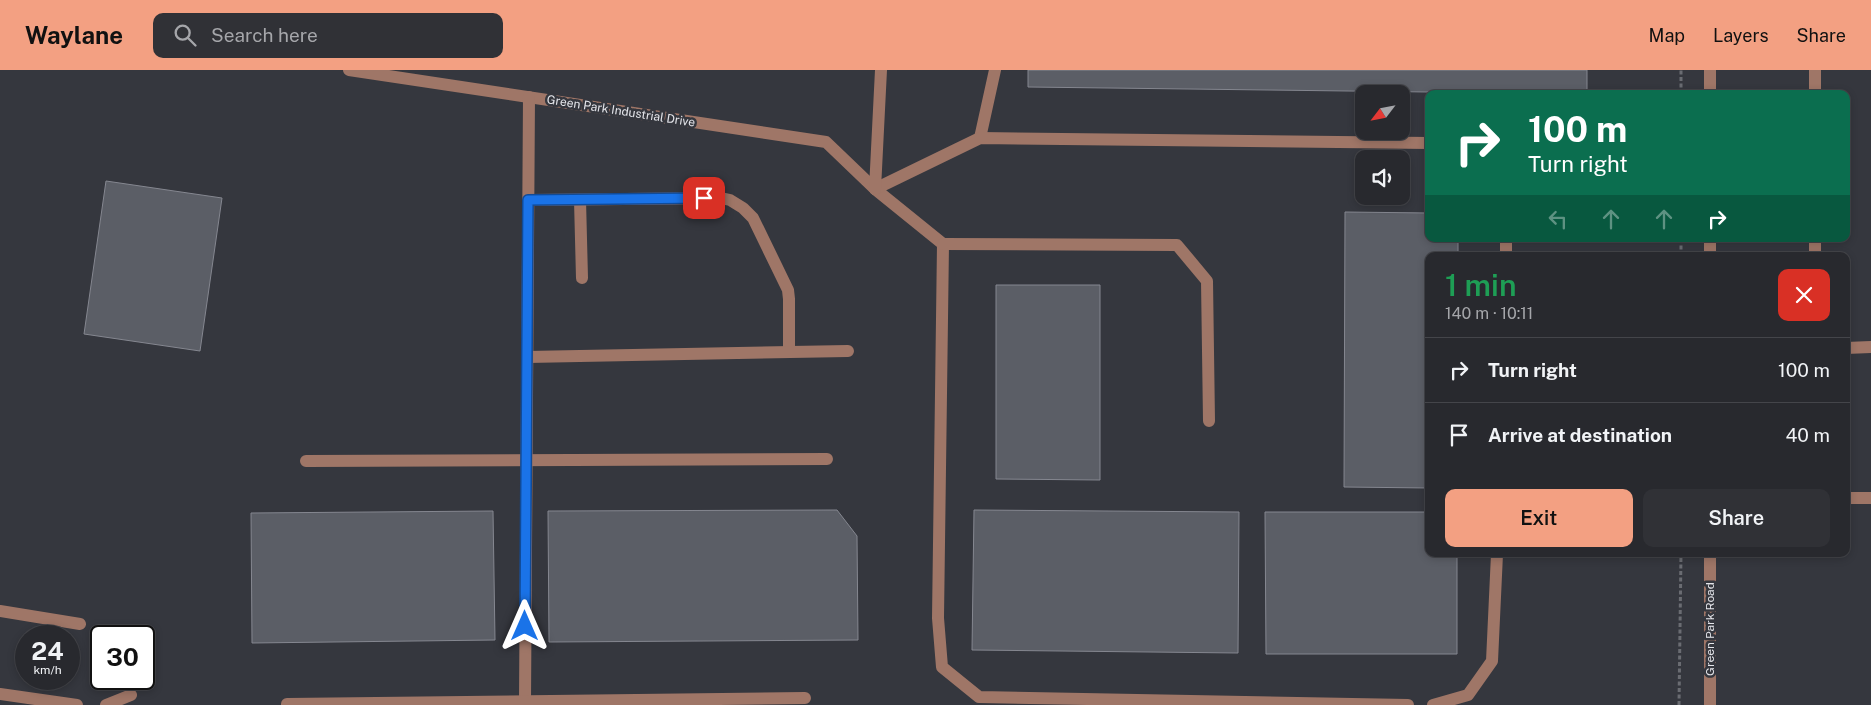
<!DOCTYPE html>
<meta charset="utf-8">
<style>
body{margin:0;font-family:"Public Sans",sans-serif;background:#303136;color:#f1f3f6;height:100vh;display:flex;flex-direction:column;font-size:19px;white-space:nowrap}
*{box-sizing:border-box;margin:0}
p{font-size:16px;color:#a5a6aa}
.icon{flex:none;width:28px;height:28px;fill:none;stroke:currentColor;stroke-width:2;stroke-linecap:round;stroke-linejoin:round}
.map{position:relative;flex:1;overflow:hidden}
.panel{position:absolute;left:1425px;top:182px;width:425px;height:305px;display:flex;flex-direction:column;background:#28292e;border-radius:10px;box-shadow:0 2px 8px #0003,0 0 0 1px #44454a}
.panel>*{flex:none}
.hud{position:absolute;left:1425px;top:20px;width:425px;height:152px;border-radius:10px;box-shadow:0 2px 8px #0003,0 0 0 1px #44454a;background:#0b6e4f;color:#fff;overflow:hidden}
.needle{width:32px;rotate:238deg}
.buttons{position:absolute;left:1355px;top:15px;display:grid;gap:10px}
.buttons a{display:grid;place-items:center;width:55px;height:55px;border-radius:10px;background:#28292e;box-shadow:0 2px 8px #0003,0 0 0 1px #44454a;font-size:25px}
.speed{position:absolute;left:15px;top:555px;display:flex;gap:10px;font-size:25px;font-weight:700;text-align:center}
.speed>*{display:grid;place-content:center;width:65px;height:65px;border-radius:50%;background:#28292e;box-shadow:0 2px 8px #0003,0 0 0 1px #44454a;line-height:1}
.speed small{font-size:12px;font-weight:400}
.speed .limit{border:2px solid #111;border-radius:8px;background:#fff;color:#111}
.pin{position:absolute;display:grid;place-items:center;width:42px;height:42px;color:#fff;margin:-21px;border-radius:10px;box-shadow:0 2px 8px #0006}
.me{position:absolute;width:55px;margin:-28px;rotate:0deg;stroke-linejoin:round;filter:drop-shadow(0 0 4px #0008)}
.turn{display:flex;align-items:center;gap:18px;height:105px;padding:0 20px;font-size:22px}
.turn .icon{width:65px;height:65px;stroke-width:2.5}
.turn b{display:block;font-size:35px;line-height:42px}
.lanes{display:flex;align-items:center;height:48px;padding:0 20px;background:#0003;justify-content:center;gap:25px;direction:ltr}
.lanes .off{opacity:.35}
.round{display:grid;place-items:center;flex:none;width:52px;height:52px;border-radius:10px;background:#303136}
.headline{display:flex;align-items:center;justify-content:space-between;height:85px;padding:0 20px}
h1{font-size:30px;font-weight:600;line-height:38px;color:#1e9e55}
.primary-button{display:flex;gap:10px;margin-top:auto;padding:10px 20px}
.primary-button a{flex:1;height:58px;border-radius:10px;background:#f3a082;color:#111;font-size:20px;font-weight:600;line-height:58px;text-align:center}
.primary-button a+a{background:#303136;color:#f1f3f6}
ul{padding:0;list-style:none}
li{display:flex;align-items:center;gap:15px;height:65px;padding:0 20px;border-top:1px solid #44454a}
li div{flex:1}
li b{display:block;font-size:19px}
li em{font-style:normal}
header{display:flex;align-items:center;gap:30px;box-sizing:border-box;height:70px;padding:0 25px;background:#f3a082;color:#111}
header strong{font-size:24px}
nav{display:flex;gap:28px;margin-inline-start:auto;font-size:18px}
.search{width:350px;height:45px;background:#303136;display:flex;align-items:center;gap:12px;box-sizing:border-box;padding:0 18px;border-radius:10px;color:#a5a6aa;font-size:19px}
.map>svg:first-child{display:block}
.building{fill:#5b5e66;stroke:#858790}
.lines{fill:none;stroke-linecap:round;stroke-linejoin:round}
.path{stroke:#6a6c72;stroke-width:3;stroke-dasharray:4 2.5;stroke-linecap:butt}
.minor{stroke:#9f7667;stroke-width:12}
.route-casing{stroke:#114b97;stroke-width:12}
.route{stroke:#1a73e8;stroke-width:9}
.labels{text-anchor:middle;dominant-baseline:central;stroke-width:5;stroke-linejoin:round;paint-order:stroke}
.street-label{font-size:12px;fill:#e4e5ea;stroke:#35373e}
</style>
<header>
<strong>Waylane</strong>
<div class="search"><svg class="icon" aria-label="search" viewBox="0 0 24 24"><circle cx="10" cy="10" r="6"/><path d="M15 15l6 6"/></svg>Search here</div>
<nav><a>Map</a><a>Layers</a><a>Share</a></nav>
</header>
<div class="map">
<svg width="1871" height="635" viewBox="0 0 1871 635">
<rect width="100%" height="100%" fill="#35373e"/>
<!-- building -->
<g class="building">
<polygon points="1028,0 1587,0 1587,24 1028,17"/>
<polygon points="106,111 222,128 200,281 84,264"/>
<polygon points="1345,142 1429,143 1429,169 1458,169 1458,186 1429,186 1429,418 1344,417"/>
<polygon points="996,215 1100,215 1100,410 996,409"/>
<polygon points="837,440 857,466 858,570 549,572 548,441"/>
<polygon points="974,440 1239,442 1238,583 972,580"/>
<polygon points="493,441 495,570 252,573 251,443"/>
<polygon points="1265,442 1429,442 1429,484 1457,484 1457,584 1266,584"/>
</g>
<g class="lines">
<!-- path -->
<g class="path">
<polyline points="1681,24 1681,0"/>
<polyline points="1681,186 1681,169"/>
<polyline points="1679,635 1681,484"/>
</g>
<!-- minor -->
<g class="minor">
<polyline points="349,0 826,72 875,119 943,174 938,548 942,597 979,627 1408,635"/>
<polyline points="1710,24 1710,0"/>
<polyline points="1815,24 1815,0"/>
<polyline points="980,68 995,0"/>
<polyline points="875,119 980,68 1429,73"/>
<polyline points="875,119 881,0"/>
<polyline points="529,130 721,128 730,130 743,138 753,148 788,220 789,229 789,282"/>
<polyline points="580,130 582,208"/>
<polyline points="1506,169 1506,186"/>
<polyline points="943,174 1177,175 1207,211 1209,351"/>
<polyline points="1710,186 1710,169"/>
<polyline points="1815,186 1815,169"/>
<polyline points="1846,278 1871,277"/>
<polyline points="527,287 848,281"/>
<polyline points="306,391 827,389"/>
<polyline points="1846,428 1871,428"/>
<polyline points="0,541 80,554"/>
<polyline points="0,624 77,635"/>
<polyline points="525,631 529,27"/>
<polyline points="287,634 805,628"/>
<polyline points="106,635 131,625"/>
<polyline points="1433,635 1468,625 1492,591 1497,484"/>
<polyline points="1710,635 1710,484"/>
</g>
</g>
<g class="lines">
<!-- route casing -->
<g class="route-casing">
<polyline id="route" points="525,556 528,130 704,128"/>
</g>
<!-- route -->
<use href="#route" class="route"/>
</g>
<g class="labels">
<!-- street labels -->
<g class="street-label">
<text transform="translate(621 41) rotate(9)">Green Park Industrial Drive</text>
<text transform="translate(1710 559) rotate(-90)">Green Park Road</text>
</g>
</g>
</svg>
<div class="buttons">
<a><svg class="needle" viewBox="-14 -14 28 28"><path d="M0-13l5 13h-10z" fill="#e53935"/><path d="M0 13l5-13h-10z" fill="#a5a6aa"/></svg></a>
<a><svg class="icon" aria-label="sound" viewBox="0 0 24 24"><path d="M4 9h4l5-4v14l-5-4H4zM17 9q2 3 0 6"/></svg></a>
</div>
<div class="speed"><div>24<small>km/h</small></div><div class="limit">30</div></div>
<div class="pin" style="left:704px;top:128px;background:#d93025"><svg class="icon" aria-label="arrive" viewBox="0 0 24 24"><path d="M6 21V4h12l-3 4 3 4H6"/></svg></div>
<svg class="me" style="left:525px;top:556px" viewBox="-20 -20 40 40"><path d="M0-17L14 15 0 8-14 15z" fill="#1a73e8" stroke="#fff" stroke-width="4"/></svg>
<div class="hud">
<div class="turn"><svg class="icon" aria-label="right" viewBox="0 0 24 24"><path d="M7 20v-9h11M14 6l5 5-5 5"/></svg><div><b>100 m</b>Turn right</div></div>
<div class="lanes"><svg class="icon off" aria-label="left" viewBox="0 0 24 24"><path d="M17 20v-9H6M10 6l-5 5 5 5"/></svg><svg class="icon off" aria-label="ahead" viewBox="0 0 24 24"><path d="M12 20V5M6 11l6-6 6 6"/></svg><svg class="icon off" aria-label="ahead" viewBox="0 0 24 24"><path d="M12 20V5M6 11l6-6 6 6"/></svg><svg class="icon" aria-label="right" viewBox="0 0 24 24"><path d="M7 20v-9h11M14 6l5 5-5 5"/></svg></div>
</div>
<section class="panel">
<div class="headline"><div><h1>1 min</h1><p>140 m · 10:11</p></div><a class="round" style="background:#d93025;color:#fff"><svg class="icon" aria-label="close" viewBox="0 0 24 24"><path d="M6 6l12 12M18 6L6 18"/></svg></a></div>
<ul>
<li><svg class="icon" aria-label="right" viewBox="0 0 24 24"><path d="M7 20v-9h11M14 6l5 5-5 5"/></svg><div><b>Turn right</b></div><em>100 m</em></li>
<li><svg class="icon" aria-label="arrive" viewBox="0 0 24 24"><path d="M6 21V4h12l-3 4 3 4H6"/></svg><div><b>Arrive at destination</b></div><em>40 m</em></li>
</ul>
<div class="primary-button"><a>Exit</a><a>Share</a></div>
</section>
</div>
